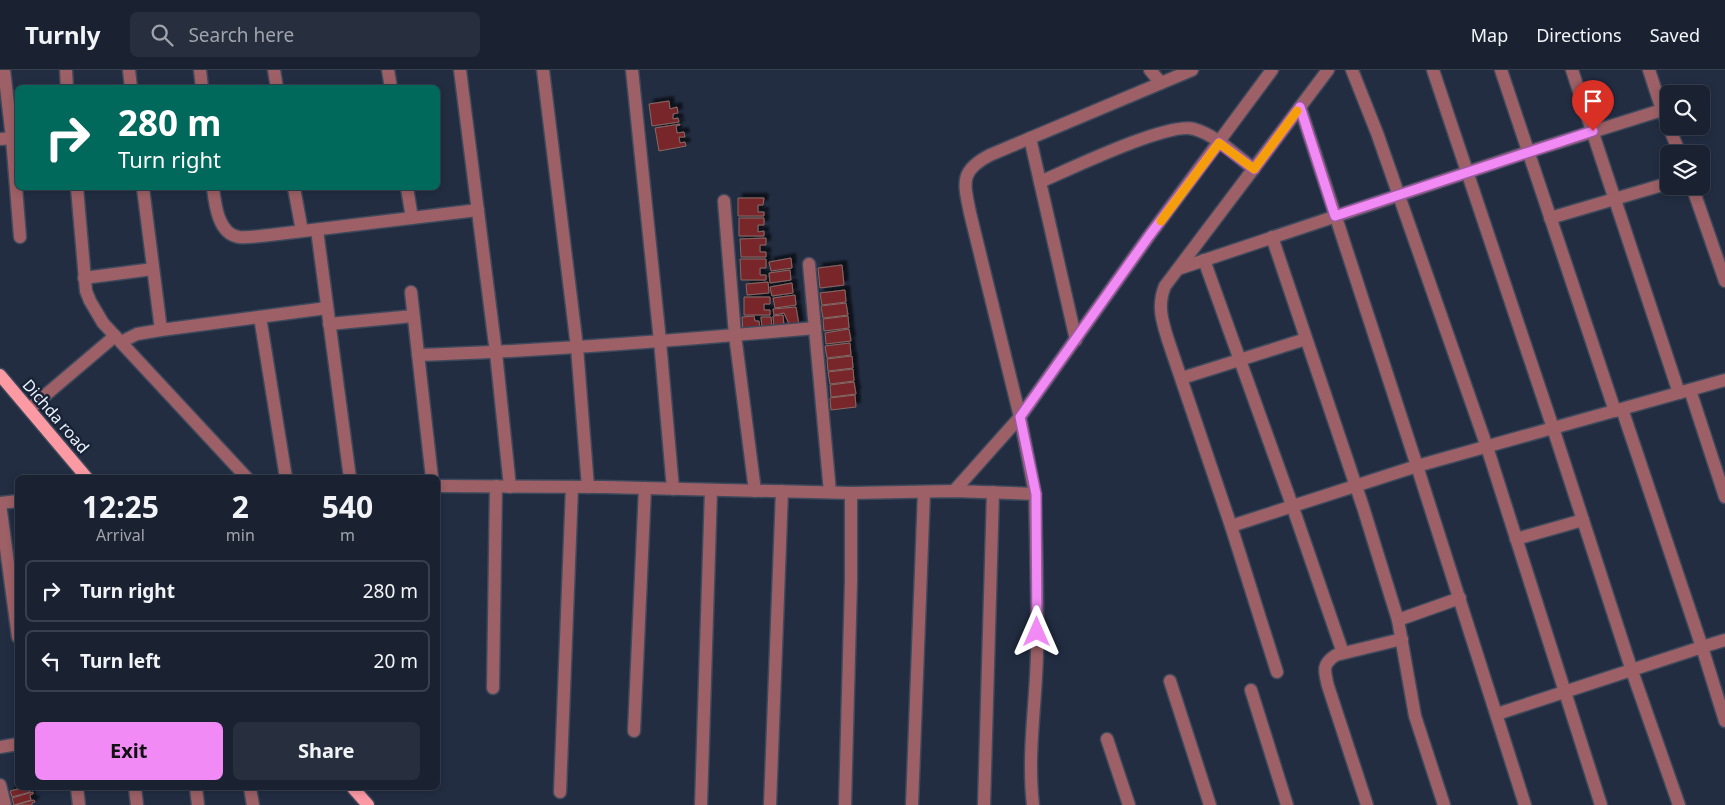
<!DOCTYPE html>
<style>
body{margin:0;font-family:"Noto Sans",sans-serif;background:#272f3e;color:#f1f3f6;height:100vh;display:flex;flex-direction:column;font-size:19px;white-space:nowrap}
*{box-sizing:border-box;margin:0}
p{font-size:16px;color:#9fa4ac}
.icon{flex:none;width:28px;height:28px;fill:none;stroke:currentColor;stroke-width:2;stroke-linecap:round;stroke-linejoin:round}
.map{position:relative;flex:1;overflow:hidden}
.drawer{position:absolute;left:15px;top:405px;width:425px;height:315px;display:flex;flex-direction:column;background:#1a2232;border-radius:8px;box-shadow:0 2px 8px #0003,0 0 0 1px #383f4d}
.drawer>*{flex:none}
.top-card{position:absolute;left:15px;top:15px;width:425px;height:105px;border-radius:8px;box-shadow:0 2px 8px #0003,0 0 0 1px #383f4d;background:#00695c;color:#fff;overflow:hidden}
.controls{position:absolute;left:1660px;top:15px;display:grid;gap:10px}
.controls a{display:grid;place-items:center;width:50px;height:50px;border-radius:8px;background:#1a2232;box-shadow:0 2px 8px #0003,0 0 0 1px #383f4d;font-size:25px}
.pin{position:absolute;display:grid;place-items:center;width:42px;height:42px;color:#fff;margin:-51px -21px;border-radius:50% 50% 50% 0;rotate:-45deg;box-shadow:0 0 5px #0007}
.pin .icon{rotate:45deg}
.me{position:absolute;width:55px;margin:-28px;rotate:0deg;stroke-linejoin:round;filter:drop-shadow(0 0 4px #0008)}
.turn{display:flex;align-items:center;gap:18px;height:105px;padding:0 20px;font-size:22px}
.turn .icon{width:65px;height:65px;stroke-width:2.5}
.turn b{display:block;font-size:35px;line-height:42px}
.eta{display:flex;justify-content:space-evenly;align-items:center;height:85px;text-align:center}
.eta b{font-size:30px;font-weight:700;line-height:35px}
.button{display:flex;gap:10px;margin-top:auto;padding:10px 20px}
.button a{flex:1;height:58px;border-radius:8px;background:#f18af4;color:#111;font-size:20px;font-weight:700;line-height:58px;text-align:center}
.button a+a{background:#272f3e;color:#f1f3f6}
ul{padding:0;list-style:none}
li{display:flex;align-items:center;gap:15px;height:62px;margin:0 10px 8px;padding:0 10px;border:2px solid #383f4d;border-radius:8px}
li div{flex:1}
li b{display:block;font-size:19px}
li em{font-style:normal}
header{display:flex;align-items:center;gap:30px;box-sizing:border-box;height:70px;padding:0 25px;background:#1a2232;border-bottom:1px solid #383f4d}
header strong{font-size:24px}
nav{display:flex;gap:28px;margin-inline-start:auto;font-size:18px}
.search{width:350px;height:45px;background:#272f3e;display:flex;align-items:center;gap:12px;box-sizing:border-box;padding:0 18px;border-radius:8px;color:#9fa4ac;font-size:19px}
.map>svg:first-child{display:block}
.building{fill:#782729;stroke:#876866;filter:url(#shadow)}
.lines{fill:none;stroke-linecap:round;stroke-linejoin:round}
.minor-casing{stroke:#3e495c;stroke-width:15}
.major-casing{stroke:#3e495c;stroke-width:15}
.minor{stroke:#9c6066;stroke-width:12}
.major{stroke:#fc9aa4;stroke-width:12}
.route-casing{stroke:#9d5a9f;stroke-width:12}
.route{stroke:#f18af4;stroke-width:9}
.slow{stroke:#f59e0b;stroke-width:9}
.labels{text-anchor:middle;dominant-baseline:central;stroke-width:5;stroke-linejoin:round;paint-order:stroke}
.street-label{font-size:16px;fill:#ecf2fe;stroke:#182337}
</style>
<header>
<strong>Turnly</strong>
<div class="search"><svg class="icon" aria-label="search" viewBox="0 0 24 24"><circle cx="10" cy="10" r="6"/><path d="M15 15l6 6"/></svg>Search here</div>
<nav><a>Map</a><a>Directions</a><a>Saved</a></nav>
</header>
<div class="map">
<svg width="1725" height="735" viewBox="0 0 1725 735">
<defs>
<filter id="shadow"><feDropShadow dx="4.5" dy="-4.5" stdDeviation="1" flood-color="#0009"/></filter>
</defs>
<rect width="100%" height="100%" fill="#222d42"/>
<!-- building -->
<g class="building">
<polygon points="669,31 670,39 677,37 678,43 673,44 673,49 678,48 679,52 652,56 649,34"/>
<polygon points="680,54 680,55 676,56 677,63 684,62 685,67 679,67 680,73 685,72 686,76 659,81 655,58"/>
<polygon points="738,128 764,128 763,135 758,135 758,142 764,142 764,146 738,146"/>
<polygon points="739,148 764,148 764,155 758,155 758,162 764,161 764,166 739,166"/>
<polygon points="766,168 766,175 760,175 760,182 766,182 766,187 741,187 740,169"/>
<polygon points="791,188 792,198 771,201 769,192"/>
<polygon points="740,189 766,189 766,198 760,198 760,205 766,205 766,210 741,210"/>
<polygon points="842,195 844,215 820,218 818,198"/>
<polygon points="790,200 791,210 770,213 769,203"/>
<polygon points="768,212 769,223 747,225 746,214"/>
<polygon points="792,213 793,223 772,226 770,217"/>
<polygon points="845,220 846,232 822,235 820,223"/>
<polygon points="795,225 796,235 775,238 773,228"/>
<polygon points="744,227 770,227 770,234 764,234 764,240 770,240 770,245 744,245"/>
<polygon points="846,233 848,245 823,248 821,236"/>
<polygon points="796,237 799,255 790,256 784,243 774,245 773,239"/>
<polygon points="783,245 784,256 774,257 773,246"/>
<polygon points="754,246 755,251 759,251 760,260 743,262 742,247"/>
<polygon points="848,246 849,258 824,261 823,249"/>
<polygon points="761,247 771,247 772,258 762,258"/>
<polygon points="849,259 851,271 826,274 825,263"/>
<polygon points="850,273 851,285 827,288 825,276"/>
<polygon points="852,286 853,298 828,301 827,289"/>
<polygon points="853,299 854,311 830,314 828,302"/>
<polygon points="854,312 856,324 831,327 830,315"/>
<polygon points="855,325 856,337 831,340 830,328"/>
<polygon points="22,718 30,718 28,718 30,722 12,727 10,721"/>
<polygon points="33,722 33,724 30,725 31,730 14,735 12,728"/>
<polygon points="34,730 35,732 32,733 32,735 16,735"/>
</g>
<g class="lines">
<!-- minor casing -->
<g class="minor-casing">
<g id="minor">
<polyline points="4,0 12,68 20,167"/>
<polyline points="66,0 67,18"/>
<polyline points="129,0 131,18"/>
<polyline points="200,0 202,18"/>
<polyline points="274,0 277,18"/>
<polyline points="388,0 391,18"/>
<polyline points="460,0 496,283 510,417"/>
<polyline points="543,0 577,277 588,417"/>
<polyline points="632,0 660,271 673,419"/>
<polyline points="1150,0 1161,13"/>
<polyline points="1352,0 1377,63 1487,377 1601,735"/>
<polyline points="1433,0 1553,358 1632,601 1679,735"/>
<polyline points="1501,0 1615,341"/>
<polyline points="1572,0 1679,323"/>
<polyline points="1649,0 1662,40 1680,84"/>
<polyline points="1030,68 1076,270"/>
<polyline points="0,69 18,68"/>
<path d="M1040 112C1068 100 1169 51 1194 59 1216 65 1235 85 1254 99"/>
<polyline points="1692,116 1725,211"/>
<polyline points="77,118 86,221 90,231 103,253 247,408"/>
<polyline points="143,118 161,260"/>
<path d="M213 118C215 134 218 164 239 167 249 168 260 166 270 165L478 140"/>
<polyline points="294,118 302,161"/>
<polyline points="407,118 412,148"/>
<polyline points="724,131 735,265 755,421"/>
<polyline points="1550,148 1669,113"/>
<polyline points="317,160 350,408"/>
<polyline points="1272,167 1363,437 1398,550 1415,646 1444,735"/>
<polyline points="1204,190 1292,435 1343,583"/>
<polyline points="809,194 830,422"/>
<polyline points="1178,199 1528,82 1662,40"/>
<polyline points="84,208 153,199"/>
<polyline points="411,222 432,408"/>
<polyline points="260,247 286,408"/>
<polyline points="329,254 413,246"/>
<polyline points="121,272 137,264 161,260 327,238"/>
<path d="M418 285C550 281 683 270 815 258"/>
<polyline points="1182,308 1306,269"/>
<polyline points="1690,320 1725,427"/>
<polyline points="29,339 115,266"/>
<path d="M438 416 604 417 851 423 954 421 1035 424C1036 477 1038 530 1037 583 1036 634 1027 684 1033 735"/>
<polyline points="954,421 1020,347 1149,166 1272,0"/>
<path d="M1035 424 1020 347 970 143C964 113 959 101 990 85L1192 0"/>
<polyline points="0,433 18,431"/>
<polyline points="0,434 18,567"/>
<polyline points="1231,456 1417,396 1300,37"/>
<polyline points="1516,469 1583,450"/>
<polyline points="1398,550 1460,528"/>
<polyline points="1725,570 1702,577 1725,651"/>
<path d="M1277 602 1231 456 1168 270C1162 251 1157 235 1165 216L1328 0"/>
<polyline points="1170,611 1210,735"/>
<polyline points="493,618 496,416"/>
<polyline points="1251,620 1287,735"/>
<polyline points="1497,644 1702,577 1622,339"/>
<polyline points="634,661 645,418"/>
<polyline points="1107,669 1129,735"/>
<polyline points="0,677 18,674"/>
<polyline points="0,715 5,735"/>
<polyline points="77,718 79,735"/>
<polyline points="135,718 137,735"/>
<polyline points="196,718 198,735"/>
<polyline points="250,718 253,735"/>
<polyline points="560,722 572,417"/>
<polyline points="701,735 711,420"/>
<polyline points="770,735 782,421"/>
<polyline points="845,735 851,511 851,423"/>
<polyline points="912,735 924,422"/>
<polyline points="984,735 993,422"/>
<path d="M1367 735 1328 616C1324 600 1322 594 1336 585L1402 569"/>
<polyline points="1525,735 1417,396 1725,310"/>
</g>
</g>
<!-- major casing -->
<g class="major-casing">
<g id="major">
<polyline points="0,305 87,408"/>
<polyline points="353,718 368,735"/>
</g>
</g>
<!-- minor -->
<use href="#minor" class="minor"/>
<!-- major -->
<use href="#major" class="major"/>
</g>
<g class="lines">
<!-- route casing -->
<g class="route-casing">
<polyline id="route" points="1037,562 1036,424 1020,347 1149,166 1219,73 1254,99 1300,37 1335,146 1593,61"/>
</g>
<!-- route -->
<use href="#route" class="route"/>
<!-- slow -->
<polyline class="slow" points="1161,151 1219,73 1254,99 1297,41"/>
</g>
<g class="labels">
<!-- street labels -->
<g class="street-label">
<text transform="translate(56 346) rotate(49)">Dichda road</text>
</g>
</g>
</svg>
<div class="controls">
<a><svg class="icon" aria-label="search" viewBox="0 0 24 24"><circle cx="10" cy="10" r="6"/><path d="M15 15l6 6"/></svg></a>
<a><svg class="icon" aria-label="layers" viewBox="0 0 24 24"><path d="M12 4l9 5-9 5-9-5zM3 14l9 5 9-5"/></svg></a>
</div>
<div class="pin" style="left:1593px;top:61px;background:#d93025"><svg class="icon" aria-label="arrive" viewBox="0 0 24 24"><path d="M6 21V4h12l-3 4 3 4H6"/></svg></div>
<svg class="me" style="left:1037px;top:562px" viewBox="-20 -20 40 40"><path d="M0-17L14 15 0 8-14 15z" fill="#f18af4" stroke="#fff" stroke-width="4"/></svg>
<div class="top-card">
<div class="turn"><svg class="icon" aria-label="right" viewBox="0 0 24 24"><path d="M7 20v-9h11M14 6l5 5-5 5"/></svg><div><b>280 m</b>Turn right</div></div>
</div>
<section class="drawer">
<div class="eta">
<div><b>12:25</b><p>Arrival</p></div>
<div><b>2</b><p>min</p></div>
<div><b>540</b><p>m</p></div>
</div>
<ul>
<li><svg class="icon" aria-label="right" viewBox="0 0 24 24"><path d="M7 20v-9h11M14 6l5 5-5 5"/></svg><div><b>Turn right</b></div><em>280 m</em></li>
<li><svg class="icon" aria-label="left" viewBox="0 0 24 24"><path d="M17 20v-9H6M10 6l-5 5 5 5"/></svg><div><b>Turn left</b></div><em>20 m</em></li>
</ul>
<div class="button"><a>Exit</a><a>Share</a></div>
</section>
</div>
